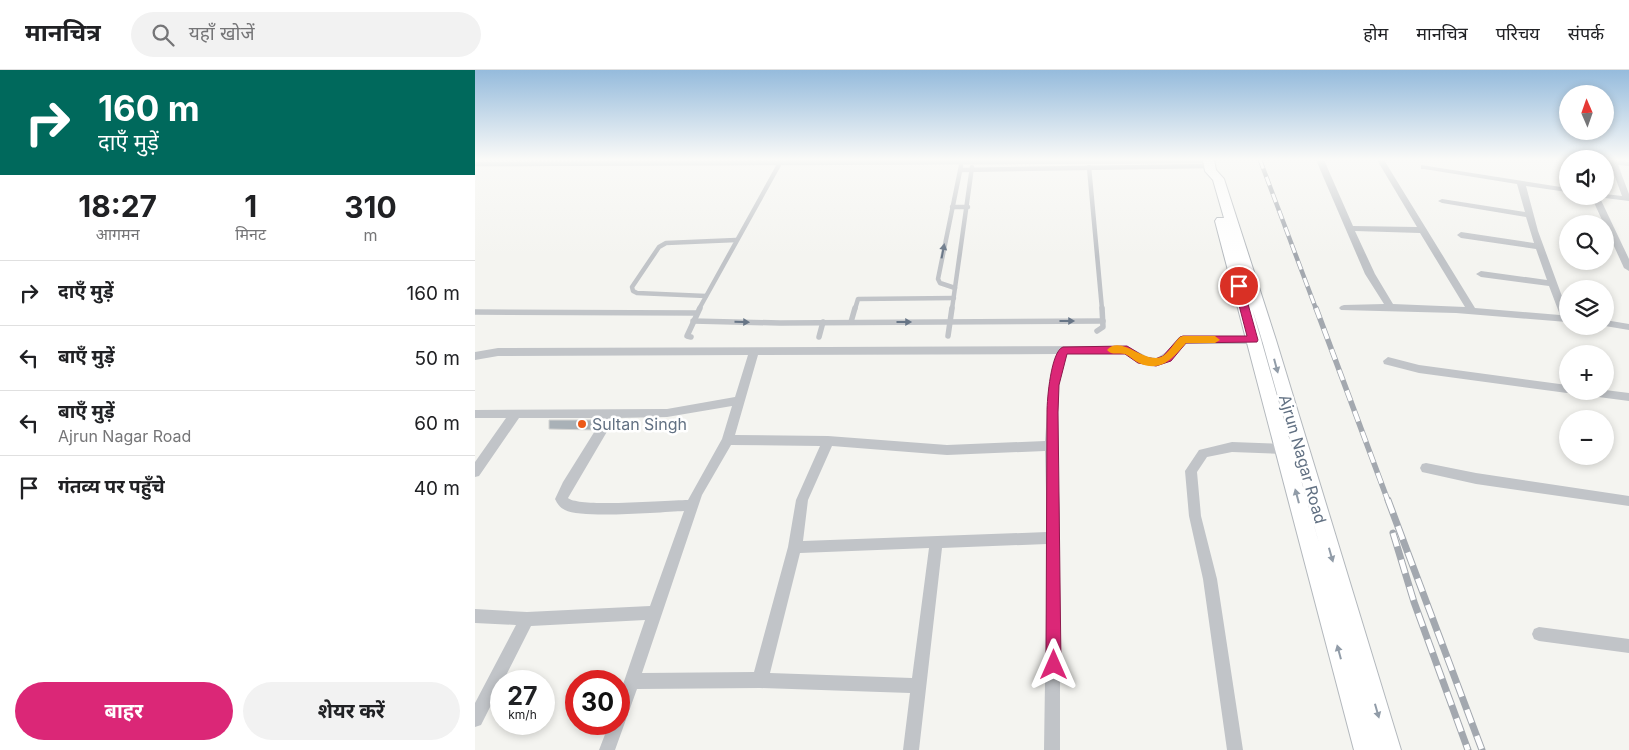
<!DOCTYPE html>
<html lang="hi">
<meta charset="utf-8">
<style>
body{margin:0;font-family:Inter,"Noto Sans Devanagari",sans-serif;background:#f2f2f2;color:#202124;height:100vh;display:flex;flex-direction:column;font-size:19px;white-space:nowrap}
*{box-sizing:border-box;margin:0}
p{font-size:16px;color:#757577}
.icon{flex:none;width:28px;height:28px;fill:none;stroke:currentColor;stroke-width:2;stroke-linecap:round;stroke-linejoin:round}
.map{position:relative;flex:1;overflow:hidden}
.side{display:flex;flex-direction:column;background:#fff;width:475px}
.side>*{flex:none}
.top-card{background:#00695c;color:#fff;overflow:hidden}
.needle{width:32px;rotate:358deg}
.controls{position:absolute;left:1084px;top:15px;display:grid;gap:10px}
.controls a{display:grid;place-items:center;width:55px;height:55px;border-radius:50%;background:#fff;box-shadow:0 2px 8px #0003;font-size:25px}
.speed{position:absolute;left:15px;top:600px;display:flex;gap:10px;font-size:25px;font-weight:700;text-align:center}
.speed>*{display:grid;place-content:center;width:65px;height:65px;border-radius:50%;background:#fff;box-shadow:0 2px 8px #0003;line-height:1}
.speed small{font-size:12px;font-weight:400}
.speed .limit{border:8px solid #d22;background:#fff;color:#111}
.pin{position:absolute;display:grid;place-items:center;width:42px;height:42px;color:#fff;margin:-21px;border:2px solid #fff;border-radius:50%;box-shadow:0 1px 5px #0007}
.me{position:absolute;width:55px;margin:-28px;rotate:0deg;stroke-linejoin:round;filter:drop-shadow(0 0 4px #0008)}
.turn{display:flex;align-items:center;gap:18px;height:105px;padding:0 15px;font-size:22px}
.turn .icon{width:65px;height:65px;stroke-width:2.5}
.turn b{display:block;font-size:35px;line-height:42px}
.eta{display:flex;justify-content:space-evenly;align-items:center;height:85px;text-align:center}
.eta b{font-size:30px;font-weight:700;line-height:35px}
.button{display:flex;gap:10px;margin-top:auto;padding:10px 15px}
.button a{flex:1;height:58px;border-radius:30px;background:#db2777;color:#fff;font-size:20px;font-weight:700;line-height:58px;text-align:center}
.button a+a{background:#f2f2f2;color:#202124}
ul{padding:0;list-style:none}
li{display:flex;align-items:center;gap:15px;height:65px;padding:0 15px;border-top:1px solid #e0e0e0}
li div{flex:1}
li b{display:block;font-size:19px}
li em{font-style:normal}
header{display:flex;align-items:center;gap:30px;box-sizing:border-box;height:70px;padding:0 25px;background:#fff;border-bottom:1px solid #e0e0e0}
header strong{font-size:24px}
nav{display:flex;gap:28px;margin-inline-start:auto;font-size:18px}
.search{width:350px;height:45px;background:#f2f2f2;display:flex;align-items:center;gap:12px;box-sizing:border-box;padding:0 18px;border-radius:28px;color:#757577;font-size:19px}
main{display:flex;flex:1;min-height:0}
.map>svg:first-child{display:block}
.building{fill:#a9b1b7;stroke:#d5d5d3}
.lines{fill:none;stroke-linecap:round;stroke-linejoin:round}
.secondary-casing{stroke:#b3b8bd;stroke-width:2}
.lane-far1{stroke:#c1c4c8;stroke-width:4.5}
.lane{stroke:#c1c4c8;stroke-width:5.5}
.street{fill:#c1c4c8;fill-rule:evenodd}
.secondary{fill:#fff;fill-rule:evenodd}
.rail-far2-casing{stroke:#a3a8af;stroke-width:4.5}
.rail-far1-casing{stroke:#a3a8af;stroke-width:5.5}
.rail-casing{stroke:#a3a8af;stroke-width:7}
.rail-far2{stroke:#fff;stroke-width:3;stroke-dasharray:9;stroke-linecap:butt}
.rail-far1{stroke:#fff;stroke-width:4;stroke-dasharray:11;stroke-linecap:butt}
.rail{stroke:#fff;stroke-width:5;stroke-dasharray:14;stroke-linecap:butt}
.oneway{fill:#677586}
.oneway2{fill:#919ca8}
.route{fill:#db2777;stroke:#8e194d}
.slow{fill:#f59e0b}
.poi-dot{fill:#ec5918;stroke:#fff;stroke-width:2}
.labels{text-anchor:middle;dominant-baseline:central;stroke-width:5;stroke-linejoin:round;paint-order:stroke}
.poi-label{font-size:16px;fill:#627183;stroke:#fff;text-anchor:start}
.street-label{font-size:16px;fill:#627183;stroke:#fff}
</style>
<header>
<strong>मानचित्र</strong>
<div class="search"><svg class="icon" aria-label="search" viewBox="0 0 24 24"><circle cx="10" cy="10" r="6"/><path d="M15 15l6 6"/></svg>यहाँ खोजें</div>
<nav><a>होम</a><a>मानचित्र</a><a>परिचय</a><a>संपर्क</a></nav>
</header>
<main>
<section class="side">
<div class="top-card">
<div class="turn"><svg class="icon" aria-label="right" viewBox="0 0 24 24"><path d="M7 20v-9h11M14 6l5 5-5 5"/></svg><div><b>160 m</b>दाएँ मुड़ें</div></div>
</div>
<div class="eta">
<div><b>18:27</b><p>आगमन</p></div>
<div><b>1</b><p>मिनट</p></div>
<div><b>310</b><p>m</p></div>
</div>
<ul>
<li><svg class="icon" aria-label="right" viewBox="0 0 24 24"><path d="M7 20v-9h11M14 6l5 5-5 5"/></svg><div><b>दाएँ मुड़ें</b></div><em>160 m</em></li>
<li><svg class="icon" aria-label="left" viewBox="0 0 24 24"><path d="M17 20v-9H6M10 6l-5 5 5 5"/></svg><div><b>बाएँ मुड़ें</b></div><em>50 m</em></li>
<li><svg class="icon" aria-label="left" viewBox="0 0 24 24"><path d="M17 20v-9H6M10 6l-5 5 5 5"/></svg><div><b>बाएँ मुड़ें</b><p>Ajrun Nagar Road</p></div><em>60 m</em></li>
<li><svg class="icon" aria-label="arrive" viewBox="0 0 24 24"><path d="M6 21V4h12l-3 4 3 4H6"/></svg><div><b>गंतव्य पर पहुँचे</b></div><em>40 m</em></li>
</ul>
<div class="button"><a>बाहर</a><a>शेयर करें</a></div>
</section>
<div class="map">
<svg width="1154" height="680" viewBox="0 0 1154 680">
<rect width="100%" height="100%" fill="#f4f4f0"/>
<!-- building -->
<polygon class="building" points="74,350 125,350 118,360 74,359"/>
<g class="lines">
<!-- secondary casing -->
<g class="secondary-casing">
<path id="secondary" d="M728 90H739L741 100 749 109 801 270 926 680H879L740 151 742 148H749L738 110 730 101ZM777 238 787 270 844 473Z"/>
</g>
<!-- lane-far1 -->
<g class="lane-far1">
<polyline points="0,94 305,93"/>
<polyline points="614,97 627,239"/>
<polyline points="486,100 734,96"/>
<polyline points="477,137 493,137"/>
<polyline points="480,218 465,213 463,209 486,96"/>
<polyline points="231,226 162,223 158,221 157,217 184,177 191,173 261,170"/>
<polyline points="224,239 305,93 733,91"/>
<polyline points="380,239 383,229 479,228"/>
<polyline points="477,239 497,97"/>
</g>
<!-- lane -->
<g class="lane">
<polyline points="0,242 222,243"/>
<polyline points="218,251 305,253 628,251"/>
<polyline points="376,252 380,238"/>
<polyline points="622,261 628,257 627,238"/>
<polyline points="473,266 477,238"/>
<polyline points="216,267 212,266 225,238"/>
<polyline points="344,267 348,252"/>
</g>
<!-- street -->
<g class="street">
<path d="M841 90H849L878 156 942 157 902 90H909L1000 238 1085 245 1074 216 1006 207 1001 204 1006 201 1072 210 1061 179 986 168 982 165 986 162 1059 173 1051 147 967 133 963 131 967 129 1050 142 1042 114 949 99H946V95L1092 118V122L1051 116 1063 161 1092 240V252L981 243 866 240 864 238 866 236 869 235 909 234 890 204ZM880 161 945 163 990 237 918 234 900 204Z"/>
<polygon points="1130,90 1154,92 1154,96 1143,95 1154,124 1154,131 1130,128 1126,126 1130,126 1130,124 1147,126 1135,93 1130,93"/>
<polygon points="1116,126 1124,126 1154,189 1154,201 1149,198"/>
<polygon points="1130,250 1154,254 1154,260 1130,256"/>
<path d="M708 266H785L790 270 785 274H711L698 287 683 295 666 293 650 284H592L584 315 582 376 585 444V680H569L572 474 467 478 444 680H428L435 623 285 618 162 619 140 680H124L134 654H144V626L170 550 56 556 6 655 0 657V633L41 555 0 553V539L52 542 175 536 209 441C186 442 107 449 90 440 85 438 82 433 80 429L88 412 128 348H44L4 406 0 407V392L31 348H0V340L192 339 260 327 273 285 23 286 0 290V282L23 278 652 276 673 287 682 288 691 282 704 267ZM582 284 574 315 570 371 472 375 353 366 260 365 283 285ZM257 336 247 369 213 430C193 430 104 438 93 428L140 348 192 347ZM256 375 345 376 321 430 313 477 279 602 167 603 227 425ZM357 376 472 385 570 381 572 462 328 471 333 430ZM454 478 437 608 295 603 325 483Z"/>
<polygon points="913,287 944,295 1092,315 1092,321 1096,321 1092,323 944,303 909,294 908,291"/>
<polygon points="1130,320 1154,323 1154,331 1108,325 1103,321 1130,321"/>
<polygon points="757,372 809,374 813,376 815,379 813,382 809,384 757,382 732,387 722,402 726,446 742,509 768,680 752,680 728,509 714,446 710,401 724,380"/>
<polygon points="951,393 1001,403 1154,426 1154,436 1001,414 947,402 945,398 947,394"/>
<polygon points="1064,557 1154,569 1154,583 1064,571 1059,569 1057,564 1059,559"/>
</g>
<!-- secondary -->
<use href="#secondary" class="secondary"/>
<!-- rail-far2 casing -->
<g class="rail-far2-casing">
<polyline id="rail-far2" points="785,90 841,239"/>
</g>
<!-- rail-far1 casing -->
<g class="rail-far1-casing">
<polyline id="rail-far1" points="841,238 913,431"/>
</g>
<!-- rail casing -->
<g class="rail-casing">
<g id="rail">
<polyline points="913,430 1007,680"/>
<polyline points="918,463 939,532 993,680"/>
</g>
</g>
<!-- rail-far2 -->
<use href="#rail-far2" class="rail-far2"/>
<!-- rail-far1 -->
<use href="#rail-far1" class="rail-far1"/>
<!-- rail -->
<use href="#rail" class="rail"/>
</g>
<!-- one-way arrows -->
<defs><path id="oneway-solid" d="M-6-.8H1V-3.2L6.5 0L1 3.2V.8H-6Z" transform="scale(1.25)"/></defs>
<g class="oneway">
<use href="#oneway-solid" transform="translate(468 181) rotate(-79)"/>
<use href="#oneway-solid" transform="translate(592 251)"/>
<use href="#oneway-solid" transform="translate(267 252) rotate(1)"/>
<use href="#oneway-solid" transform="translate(429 252)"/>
</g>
<g class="oneway2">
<use href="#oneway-solid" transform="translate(801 296) rotate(75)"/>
<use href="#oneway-solid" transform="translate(822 426) rotate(-105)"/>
<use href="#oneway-solid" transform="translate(856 485) rotate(74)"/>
<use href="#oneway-solid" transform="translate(864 582) rotate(-105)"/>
<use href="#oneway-solid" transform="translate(902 641) rotate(74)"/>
</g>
<!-- sky -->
<linearGradient id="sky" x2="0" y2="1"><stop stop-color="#95bbdc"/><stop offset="0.48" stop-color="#fafaf8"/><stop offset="1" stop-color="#fafaf8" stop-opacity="0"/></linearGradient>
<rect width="1154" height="186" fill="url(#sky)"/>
<!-- route -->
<path class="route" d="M764 213 768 216 783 270 782 272 711 273 696 291 681 296 663 293 650 284H592L584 315 583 342 586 595 584 601 579 603 573 601 571 595 572 342C572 329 576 281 588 277L652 276 670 287 680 289 688 286 705 267 708 266H772L759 216Z"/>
<!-- slow -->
<path class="slow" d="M708 266H740L745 270 740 273H711C698 288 686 303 664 293 659 291 655 286 650 284 644 282 637 286 632 280 646 264 669 294 686 287 693 284 699 273 705 267Z"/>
<!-- markers -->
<circle class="poi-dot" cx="107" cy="354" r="5"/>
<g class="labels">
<!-- poi labels -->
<g class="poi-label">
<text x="117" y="354">Sultan Singh</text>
</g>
<!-- street labels -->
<g class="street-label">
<text transform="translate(828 389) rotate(74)">Ajrun Nagar Road</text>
</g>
</g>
</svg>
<div class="controls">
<a><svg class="needle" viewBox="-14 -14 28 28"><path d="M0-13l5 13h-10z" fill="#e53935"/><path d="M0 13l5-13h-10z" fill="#757577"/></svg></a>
<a><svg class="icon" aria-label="sound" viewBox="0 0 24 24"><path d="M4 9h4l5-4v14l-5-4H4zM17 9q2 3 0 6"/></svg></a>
<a><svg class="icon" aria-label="search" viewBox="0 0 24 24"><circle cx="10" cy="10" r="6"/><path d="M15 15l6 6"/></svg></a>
<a><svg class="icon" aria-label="layers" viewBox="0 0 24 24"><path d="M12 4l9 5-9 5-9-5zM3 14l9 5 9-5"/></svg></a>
<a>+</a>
<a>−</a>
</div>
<div class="speed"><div>27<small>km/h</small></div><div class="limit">30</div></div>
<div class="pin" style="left:764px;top:216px;background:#d93025"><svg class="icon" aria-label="arrive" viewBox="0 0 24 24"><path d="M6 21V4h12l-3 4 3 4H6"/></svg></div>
<svg class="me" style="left:579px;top:595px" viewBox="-20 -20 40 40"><path d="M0-17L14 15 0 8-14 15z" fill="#db2777" stroke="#fff" stroke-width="4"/></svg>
</div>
</main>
